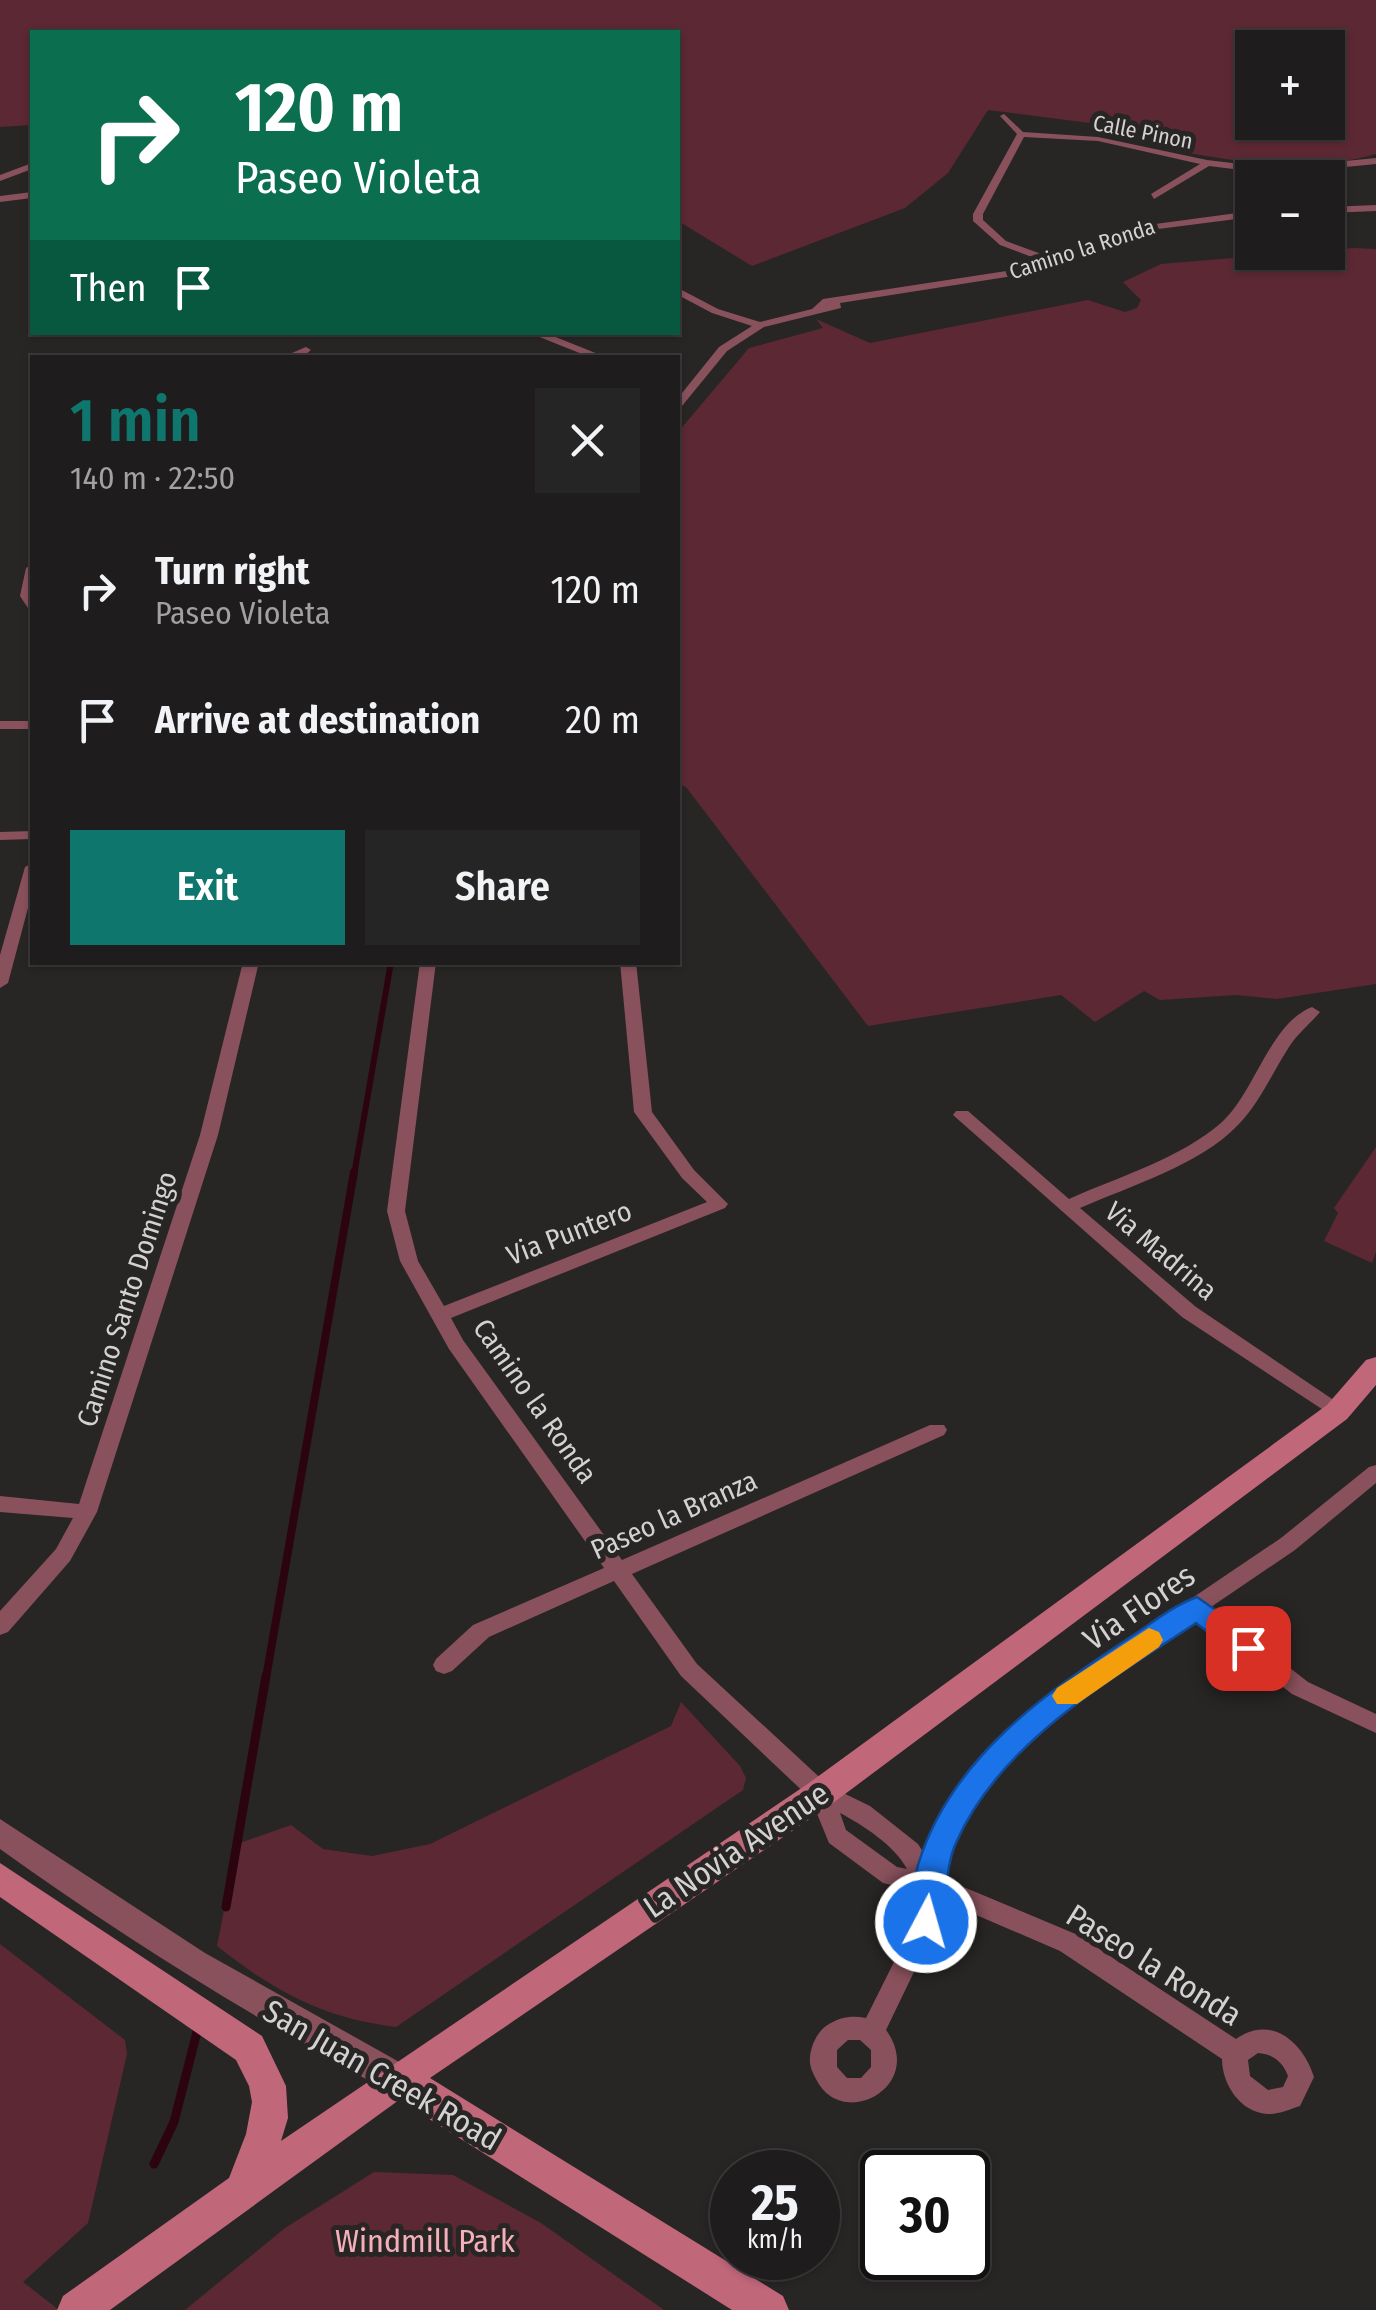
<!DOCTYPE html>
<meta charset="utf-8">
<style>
body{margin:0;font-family:"Fira Sans Condensed",sans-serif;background:#262525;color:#f1f3f6;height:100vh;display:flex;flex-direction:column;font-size:38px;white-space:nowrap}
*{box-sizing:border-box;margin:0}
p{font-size:32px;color:#a1a1a3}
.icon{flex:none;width:55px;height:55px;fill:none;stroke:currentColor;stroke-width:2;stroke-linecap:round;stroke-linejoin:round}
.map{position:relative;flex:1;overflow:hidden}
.panel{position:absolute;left:30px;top:355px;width:650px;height:610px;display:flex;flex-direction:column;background:#1e1c1c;border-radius:0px;box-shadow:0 2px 8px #0004,0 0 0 2px #3c3a3b}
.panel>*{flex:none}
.guide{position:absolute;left:30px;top:30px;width:650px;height:305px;border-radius:0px;box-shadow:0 2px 8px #0004,0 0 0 2px #3c3a3b;background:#0b6e4f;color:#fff;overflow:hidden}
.controls{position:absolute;left:1235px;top:30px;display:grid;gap:20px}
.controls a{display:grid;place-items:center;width:110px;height:110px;border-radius:0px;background:#1e1c1c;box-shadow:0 2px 8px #0004,0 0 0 2px #3c3a3b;font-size:50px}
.speed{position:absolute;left:710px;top:2150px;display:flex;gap:20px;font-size:50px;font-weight:700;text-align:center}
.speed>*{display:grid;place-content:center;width:130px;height:130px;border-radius:50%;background:#1e1c1c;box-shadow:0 2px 8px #0004,0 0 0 2px #3c3a3b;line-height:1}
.speed small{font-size:25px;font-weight:400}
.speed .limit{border:5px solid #111;border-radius:15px;background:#fff;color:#111}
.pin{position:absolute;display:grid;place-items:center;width:85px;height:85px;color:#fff;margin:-42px;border-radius:20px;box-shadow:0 5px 15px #0006}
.me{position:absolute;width:110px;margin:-55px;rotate:6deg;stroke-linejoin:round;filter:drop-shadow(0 0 8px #0008)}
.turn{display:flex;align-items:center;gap:35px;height:210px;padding:0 40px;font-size:45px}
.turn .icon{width:130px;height:130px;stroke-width:2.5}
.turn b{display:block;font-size:70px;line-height:85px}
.then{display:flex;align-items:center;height:95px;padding:0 40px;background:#0003;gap:20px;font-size:38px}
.round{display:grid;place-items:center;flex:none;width:105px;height:105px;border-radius:0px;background:#262525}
.headline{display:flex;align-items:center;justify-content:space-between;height:170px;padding:0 40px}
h1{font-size:60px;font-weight:600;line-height:75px;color:#0f766e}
.action{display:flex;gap:20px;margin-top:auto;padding:20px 40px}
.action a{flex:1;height:115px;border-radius:0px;background:#0f766e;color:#fff;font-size:40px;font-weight:600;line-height:115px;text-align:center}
.action a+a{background:#262525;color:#f1f3f6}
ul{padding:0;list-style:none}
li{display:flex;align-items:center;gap:30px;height:130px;padding:0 40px}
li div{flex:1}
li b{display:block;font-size:38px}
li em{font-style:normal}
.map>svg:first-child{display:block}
.green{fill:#5c2834;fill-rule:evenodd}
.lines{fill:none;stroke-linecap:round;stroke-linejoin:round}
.stream-far2{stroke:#2c0410;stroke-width:6}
.stream-far1{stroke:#2c0410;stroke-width:8}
.stream{stroke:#2c0410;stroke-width:9}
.minor{fill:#89515c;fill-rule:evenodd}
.tertiary{fill:#89515c;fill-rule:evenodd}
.secondary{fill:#c0677a;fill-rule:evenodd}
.route{fill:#1a73e8;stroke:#114b97;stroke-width:2.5}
.slow{fill:#f59e0b}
.labels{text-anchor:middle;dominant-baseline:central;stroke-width:10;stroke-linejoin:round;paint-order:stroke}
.far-street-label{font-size:22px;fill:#d3d1d1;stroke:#282525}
.street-label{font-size:28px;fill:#d3d1d1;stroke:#282525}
.near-street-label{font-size:32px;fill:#d3d1d1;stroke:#282525}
.near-park-label{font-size:32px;fill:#f5afbb;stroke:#282525}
</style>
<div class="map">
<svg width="1376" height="2310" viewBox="0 0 1376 2310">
<rect width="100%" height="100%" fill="#282525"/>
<!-- green -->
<g class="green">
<path d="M0 0H1376V154C1306 174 1237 162 1166 149L1157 145 1167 133 988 110 948 173 905 208 752 266 678 221V32H32V125L0 127ZM1252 48H1328V122H1252Z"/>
<polygon points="1353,248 1376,249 1376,984 1277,999 1236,995 1160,1000 1144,991 1095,1022 1061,995 868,1026 686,787 678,784 678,432 749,348 823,328 816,319 870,343 1088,300 1125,312 1137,308 1141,300 1123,282 1161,264"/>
<polygon points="1376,1147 1376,1252 1372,1263 1324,1241 1338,1213 1334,1208"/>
<path d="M681 1702 740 1766 746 1778 743 1790 396 2027C322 2018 274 1991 217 1946L237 1844 291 1825 323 1849 372 1856 430 1844 671 1726Z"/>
<polygon points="0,1944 125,2040 127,2054 88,2223 23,2282 59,2310 0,2310"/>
<polygon points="374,2172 453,2175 541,2223 664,2310 185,2310 285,2228"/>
</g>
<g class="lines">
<!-- stream-far2 -->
<polyline class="stream-far2" points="354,1175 391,962"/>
<!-- stream-far1 -->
<polyline class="stream-far1" points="266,1678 354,1172"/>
<!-- stream -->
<g class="stream">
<polyline points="226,1907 266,1676"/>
<polyline points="154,2164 174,2122 198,2028"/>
</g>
<!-- minor -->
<g class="minor">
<polygon points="1004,114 1023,132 1098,137 1207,160 1274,168 1376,158 1376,164 1274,174 1209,166 1154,199 1151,194 1200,164 1098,141 1024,137 983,214 983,220 1006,241 1055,259 1133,227 1252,211 1252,217 1135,232 1058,264 1013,276 840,303 841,308 764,327 727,351 682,406 678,407 678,398 719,347 752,326 712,313 678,295 678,288 718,309 760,322 812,309 823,299 1013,270 1045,262 1000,245 973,221 973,214 1017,134 1000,116"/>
<polygon points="28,127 32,127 32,133 29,133"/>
<polygon points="32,163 32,169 0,181 0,175"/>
<polygon points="32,192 32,198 0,202 0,196"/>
<polygon points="1376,205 1376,211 1328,213 1328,207"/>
<polygon points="527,332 543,332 608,358 592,358"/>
<path d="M306 347 311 350C302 358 292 358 280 358Z"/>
<polygon points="32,564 32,609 28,608 20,596 26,568"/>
<rect x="0" y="721" width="32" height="8"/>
<polygon points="32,831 32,839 0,840 0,832"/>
<polygon points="32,863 32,893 8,983 0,988 0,955 25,867"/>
<polygon points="243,962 259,962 218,1135 97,1512 70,1561 8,1632 0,1635 0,1611 56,1549 73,1518 0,1512 0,1496 79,1504 200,1135"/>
<path d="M420 962H436L405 1211 418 1261 444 1306 707 1202 682 1178 634 1112 620 962H636L652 1112 694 1170 728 1204 725 1208 451 1318 463 1340 622 1560 930 1425H944L947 1430 944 1435 632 1574 697 1664 829 1786 870 1806 918 1844 925 1855 933 1833 969 1772 1068 1682 1281 1538 1369 1467 1376 1465V1483L1295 1550 1211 1607 1308 1682 1376 1714V1733L1292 1694 1195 1618 1084 1694 985 1786 952 1842 942 1878 1078 1935 1236 2039C1271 2014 1303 2042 1314 2077L1300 2106C1291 2109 1277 2115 1267 2114 1240 2112 1222 2084 1222 2059L1060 1951 939 1899 938 1922 886 2030C927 2086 842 2132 816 2079 812 2072 809 2065 810 2057 811 2045 818 2030 829 2024 840 2017 853 2015 866 2018L914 1922 916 1891 883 1883 829 1843 811 1799 681 1676 614 1581 489 1637 452 1671 444 1674 436 1671 433 1665 436 1659 473 1625 604 1568 449 1349 400 1261 387 1211ZM840 1813C863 1825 895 1846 907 1869L897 1867 846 1830ZM848 2040H860L871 2050V2067L861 2078H847L837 2067V2050ZM1258 2053C1273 2054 1283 2062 1288 2076L1283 2087 1268 2090 1250 2076 1248 2060Z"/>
<path d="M1312 1007 1320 1012C1310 1024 1298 1033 1289 1047 1272 1073 1260 1103 1238 1125 1200 1165 1130 1186 1080 1208L1196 1307 1344 1407 1347 1412 1344 1417 1337 1419 1182 1317 953 1115 956 1111H968L1069 1199C1120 1176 1180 1159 1222 1122 1255 1092 1270 1023 1312 1007Z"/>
</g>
<!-- tertiary -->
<path class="tertiary" d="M0 1819 205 1953 410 2068 415 2079 410 2090 398 2094 386 2090C252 2017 124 1938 0 1849Z"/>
<!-- secondary -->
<polygon class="secondary" points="1376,1357 1376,1385 1347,1419 833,1803 430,2078 783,2296 789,2310 732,2310 399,2100 110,2310 57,2310 63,2296 229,2178 246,2134 252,2102 249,2086 236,2060 0,1897 0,1863 262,2036 286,2086 288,2118 281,2141 809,1783 1327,1405 1366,1360"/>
</g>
<!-- route -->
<path class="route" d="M1197 1597 1258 1640 1263 1648 1258 1656H1238L1196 1623C1109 1681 1000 1742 956 1843 943 1871 950 1905 937 1932L926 1936 915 1932C906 1912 912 1885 918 1865 950 1759 1044 1694 1132 1636 1152 1623 1174 1605 1197 1597Z"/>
<!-- slow -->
<polygon class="slow" points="1149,1628 1159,1632 1163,1640 1159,1647 1077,1704 1057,1704 1052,1696 1057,1688"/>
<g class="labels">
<!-- far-street labels -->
<g class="far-street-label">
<text transform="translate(1143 132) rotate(11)">Calle Pinon</text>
<text transform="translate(1082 249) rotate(-18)">Camino la Ronda</text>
</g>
<!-- street labels -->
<g class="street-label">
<text transform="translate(569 1233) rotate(-21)">Via Puntero</text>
<text transform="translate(1161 1251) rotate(40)">Via Madrina</text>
<text transform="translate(127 1299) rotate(-72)">Camino Santo Domingo</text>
<text transform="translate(535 1401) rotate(55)">Camino la Ronda</text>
<text transform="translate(674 1515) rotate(-24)">Paseo la Branza</text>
</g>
<!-- near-street labels -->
<g class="near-street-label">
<text transform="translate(1139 1607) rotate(-34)">Via Flores</text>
<text transform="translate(736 1850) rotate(-34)">La Novia Avenue</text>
<text transform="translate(1154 1965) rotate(32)">Paseo la Ronda</text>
<text transform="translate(382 2075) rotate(30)">San Juan Creek Road</text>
</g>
<!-- near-park labels -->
<g class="near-park-label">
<text x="425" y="2241">Windmill Park</text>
</g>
</g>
</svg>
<div class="controls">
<a>+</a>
<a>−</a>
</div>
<div class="speed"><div>25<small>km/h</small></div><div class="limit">30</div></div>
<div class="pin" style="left:1248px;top:1648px;background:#d93025"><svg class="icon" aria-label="arrive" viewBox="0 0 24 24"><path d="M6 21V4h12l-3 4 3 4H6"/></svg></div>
<svg class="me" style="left:926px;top:1922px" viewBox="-20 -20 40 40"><circle r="17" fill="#1a73e8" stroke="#fff" stroke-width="3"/><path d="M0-11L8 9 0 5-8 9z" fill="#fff"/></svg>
<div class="guide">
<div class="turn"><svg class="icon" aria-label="right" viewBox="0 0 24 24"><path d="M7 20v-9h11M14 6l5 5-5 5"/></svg><div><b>120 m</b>Paseo Violeta</div></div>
<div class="then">Then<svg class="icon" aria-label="arrive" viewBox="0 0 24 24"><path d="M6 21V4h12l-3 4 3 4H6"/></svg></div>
</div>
<section class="panel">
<div class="headline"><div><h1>1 min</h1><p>140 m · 22:50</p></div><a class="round"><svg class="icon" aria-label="close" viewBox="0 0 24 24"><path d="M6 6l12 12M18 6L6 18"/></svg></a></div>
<ul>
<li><svg class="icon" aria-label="right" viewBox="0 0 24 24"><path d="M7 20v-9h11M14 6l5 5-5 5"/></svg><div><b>Turn right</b><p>Paseo Violeta</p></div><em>120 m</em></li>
<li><svg class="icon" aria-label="arrive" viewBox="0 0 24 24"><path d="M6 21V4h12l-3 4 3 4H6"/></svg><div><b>Arrive at destination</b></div><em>20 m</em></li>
</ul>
<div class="action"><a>Exit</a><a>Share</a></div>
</section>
</div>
